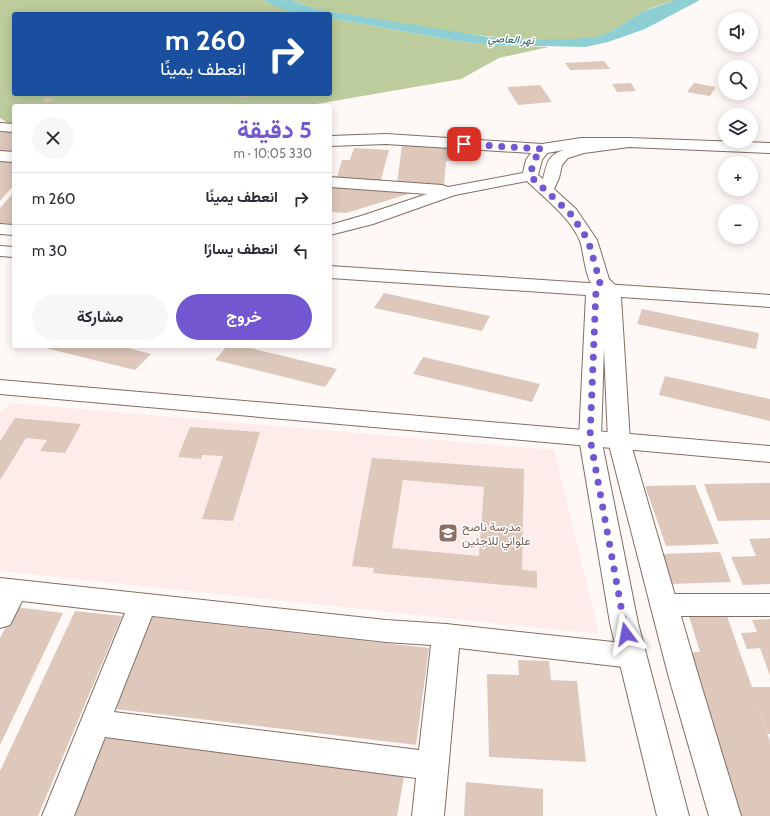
<!DOCTYPE html>
<html lang="ar">
<meta charset="utf-8">
<style>
body{margin:0;font-family:Cabin,Vazirmatn,sans-serif;background:#f7f7f7;color:#2b2b33;direction:rtl;height:100vh;display:flex;flex-direction:column;font-size:15px;white-space:nowrap}
*{box-sizing:border-box;margin:0}
p{font-size:13px;color:#7c7c81}
.icon{flex:none;width:22px;height:22px;fill:none;stroke:currentColor;stroke-width:2;stroke-linecap:round;stroke-linejoin:round}
.map{position:relative;flex:1;overflow:hidden;direction:ltr}
.sheet{position:absolute;left:12px;top:104px;width:320px;height:244px;display:flex;flex-direction:column;background:#fff;border-radius:4px;box-shadow:0 2px 10px #0003;direction:rtl}
.sheet>*{flex:none}
.banner{position:absolute;left:12px;top:12px;width:320px;height:84px;border-radius:4px;box-shadow:0 2px 10px #0003;direction:rtl;background:#1a4fa0;color:#fff;overflow:hidden}
.buttons{position:absolute;left:718px;top:12px;display:grid;gap:8px}
.buttons a{display:grid;place-items:center;width:40px;height:40px;border-radius:50%;background:#fff;box-shadow:0 2px 10px #0003;font-size:20px}
.pin{position:absolute;display:grid;place-items:center;width:34px;height:34px;color:#fff;margin:-17px;border-radius:8px;box-shadow:0 2px 6px #0006}
.me{position:absolute;width:44px;margin:-22px;rotate:347deg;stroke-linejoin:round;filter:drop-shadow(0 0 3px #0008)}
.turn{display:flex;align-items:center;gap:14px;height:84px;padding:0 20px;font-size:18px}
.turn .icon{width:52px;height:52px;stroke-width:2.5}
.turn b{display:block;font-size:28px;line-height:34px}
.round{display:grid;place-items:center;flex:none;width:42px;height:42px;border-radius:21px;background:#f7f7f7}
.headline{display:flex;align-items:center;justify-content:space-between;height:68px;padding:0 20px}
h1{font-size:24px;font-weight:700;line-height:30px;color:#7357d1}
.primary-button{display:flex;gap:8px;margin-top:auto;padding:8px 20px}
.primary-button a{flex:1;height:46px;border-radius:24px;background:#7357d1;color:#fff;font-size:16px;font-weight:700;line-height:46px;text-align:center}
.primary-button a+a{background:#f7f7f7;color:#2b2b33}
ul{padding:0;list-style:none}
li{display:flex;align-items:center;gap:12px;height:52px;padding:0 20px;border-top:1px solid #e1e1e2}
li div{flex:1}
li b{display:block;font-size:15px}
li em{font-style:normal}
.map>svg:first-child{display:block}
.education{fill:#fdecea}
.forest{fill:#bccc9d}
.water{fill:#8ecfd4}
.building{fill:#dec7bb;fill-rule:evenodd}
.lines{fill:none;stroke-linecap:round;stroke-linejoin:round}
.minor-casing{stroke:#826e63;stroke-width:2}
.secondary-casing{stroke:#826e63;stroke-width:2}
.minor{fill:#fff;fill-rule:evenodd}
.secondary{fill:#fff;fill-rule:evenodd}
.route{stroke:#7357d1;stroke-width:7;stroke-dasharray:0 12.6}
.labels{text-anchor:middle;dominant-baseline:central;stroke-width:3;stroke-linejoin:round;paint-order:stroke}
.far-water-label{font-size:11px;font-style:italic;fill:#255c60;stroke:#fff}
.education-label{font-size:12px;fill:#785e54;stroke:#fff;text-anchor:start}
</style>
<div class="map">
<svg width="770" height="816" viewBox="0 0 770 816">
<rect width="100%" height="100%" fill="#fef9f7"/>
<!-- education -->
<polygon class="education" points="11,403 554,450 599,634 0,571 0,413"/>
<!-- forest -->
<g class="forest">
<polygon points="0,0 264,0 278,7 307,14 14,14 14,94 330,94 330,18 463,42 494,45 549,47 499,58 461,79 305,106 14,106 14,124 9,124 0,118"/>
<path d="M291 0H675C664 4 651 7 641 13 625 22 611 34 593 38 577 41 560 39 544 39 467 39 391 21 316 9Z"/>
</g>
<!-- water -->
<path class="water" d="M264 0H291L316 9 489 37 529 39H575L600 36 615 29 642 12 675 0H700L645 29 608 42 586 47 494 45 463 42 330 18V14C308 14 283 13 264 0Z"/>
<!-- building -->
<g class="building">
<polygon points="604,61 610,69 570,70 565,63"/>
<polygon points="631,83 636,91 617,92 612,84"/>
<polygon points="694,83 716,87 710,96 687,92"/>
<polygon points="540,85 552,102 518,105 507,87"/>
<polygon points="233,94 251,94 245,98 231,95"/>
<polygon points="48,97 55,100 47,103 41,100"/>
<polygon points="3,130 14,131 14,156 0,155 0,133"/>
<polygon points="402,145 481,147 481,156 476,156 475,159 456,159 456,161 446,161 444,185 397,183"/>
<polygon points="354,148 389,150 380,183 336,181 342,160 350,160"/>
<polygon points="0,159 14,159 14,185 0,201"/>
<polygon points="330,186 415,192 346,213 330,212"/>
<polygon points="14,192 14,224 0,223 0,208"/>
<polygon points="384,293 490,316 482,331 374,308"/>
<polygon points="642,309 759,333 756,349 637,324"/>
<polygon points="121,346 151,354 135,370 41,347"/>
<polygon points="227,346 242,346 337,369 325,387 215,360"/>
<polygon points="423,357 540,384 532,402 413,374"/>
<polygon points="665,376 770,399 770,421 659,395"/>
<polygon points="15,418 81,424 65,453 40,451 47,440 26,438 0,480 0,441"/>
<polygon points="190,427 260,432 233,521 202,519 223,456 202,455 201,459 178,457"/>
<path d="M372 458 524 469 522 570 537 571V588L373 573 374 568 352 566ZM403 480 484 487 479 556 392 548Z"/>
<polygon points="770,483 770,520 718,521 704,484"/>
<polygon points="695,485 719,544 666,546 645,486"/>
<polygon points="770,538 770,584 743,585 731,557 756,556 749,539"/>
<polygon points="720,552 731,582 671,584 662,554"/>
<polygon points="16,607 63,613 0,745 0,638"/>
<polygon points="75,611 122,616 38,816 0,816 0,771"/>
<polygon points="688,613 726,613 752,687 770,687 770,734 768,734 755,698 770,741 770,816 729,816 681,652 700,652"/>
<polygon points="151,617 429,648 416,745 115,709"/>
<polygon points="770,619 770,676 760,648 747,649 741,633 757,632 752,620"/>
<polygon points="518,660 549,661 551,680 577,681 586,762 489,757 487,674 519,675"/>
<polygon points="104,738 405,771 397,816 72,816"/>
<polygon points="466,782 543,789 543,816 464,816"/>
</g>
<g class="lines">
<!-- minor casing -->
<g class="minor-casing">
<g id="minor">
<polygon points="0,123 14,124 14,132 0,131"/>
<path d="M386 134 542 144 581 138H628L770 143V153L629 147 584 153 568 158 562 165 559 178 554 189 576 209 597 240 609 279 620 290 618 294C608 296 600 293 593 286 585 277 584 253 580 241 571 218 544 198 527 181L455 195 373 224 330 235V225L361 216 427 194 330 187V177L442 185 448 187 523 173 526 160 531 153 386 144 330 146V136ZM564 150C547 155 547 164 543 179L538 175 542 160 547 153Z"/>
<polygon points="0,151 14,152 14,162 0,161"/>
<polygon points="0,224 14,225 14,235 0,234"/>
<polygon points="0,380 770,446 770,462 0,394"/>
<path d="M0 578 386 620 446 624 632 644 642 648 646 656 642 664 632 668 459 648 444 816H412L416 778 105 737 74 816H42L125 613 22 601 10 625 0 628ZM152 616 386 642 431 645 419 750 114 712Z"/>
<polygon points="664,594 770,594 770,616 664,616 654,613 650,605 654,597"/>
</g>
</g>
<!-- secondary casing -->
<g class="secondary-casing">
<g id="secondary">
<polygon points="0,246 14,247 14,257 0,256"/>
<polygon points="330,266 770,295 770,307 621,297 630,441 699,678 741,816 709,816 669,678 608,441 604,348 601,438 638,623 689,816 657,816 610,623 579,438 586,295 330,278"/>
</g>
</g>
<!-- minor -->
<use href="#minor" class="minor"/>
<!-- secondary -->
<use href="#secondary" class="secondary"/>
</g>
<g class="lines">
<!-- route -->
<polyline class="route" points="464,144 542,149 534,160 530,176 570,213 588,240 600,282 596,290 590,438 626,634"/>
</g>
<!-- icons -->
<defs>
<g id="school-square" transform="scale(1)"><rect x="-9" y="-9" width="18" height="18" rx="4" fill="#8d6e63" stroke="#fff"/><path d="M0-5L7-2L0 1L-7-2ZM-4 1L0 2.5L4 1V4Q0 6-4 4Z" fill="#fff"/></g>
</defs>
<g fill-rule="evenodd">
<use href="#school-square" x="448" y="533"/>
</g>
<g class="labels">
<!-- far-water labels -->
<g class="far-water-label">
<text transform="translate(511 39) rotate(3)">نهر العاصي</text>
</g>
<!-- education labels -->
<g class="education-label">
<text x="462" y="526">مدرسة ناصح<tspan x="462" dy="14">علواني للاجئين</tspan></text>
</g>
</g>
</svg>
<div class="buttons">
<a><svg class="icon" aria-label="sound" viewBox="0 0 24 24"><path d="M4 9h4l5-4v14l-5-4H4zM17 9q2 3 0 6"/></svg></a>
<a><svg class="icon" aria-label="search" viewBox="0 0 24 24"><circle cx="10" cy="10" r="6"/><path d="M15 15l6 6"/></svg></a>
<a><svg class="icon" aria-label="layers" viewBox="0 0 24 24"><path d="M12 4l9 5-9 5-9-5zM3 14l9 5 9-5"/></svg></a>
<a>+</a>
<a>−</a>
</div>
<div class="pin" style="left:464px;top:144px;background:#d93025"><svg class="icon" aria-label="arrive" viewBox="0 0 24 24"><path d="M6 21V4h12l-3 4 3 4H6"/></svg></div>
<svg class="me" style="left:626px;top:634px" viewBox="-20 -20 40 40"><path d="M0-17L14 15 0 8-14 15z" fill="#7357d1" stroke="#fff" stroke-width="4"/></svg>
<div class="banner">
<div class="turn"><svg class="icon" aria-label="right" viewBox="0 0 24 24"><path d="M7 20v-9h11M14 6l5 5-5 5"/></svg><div><b>260 m</b>انعطف يمينًا</div></div>
</div>
<section class="sheet">
<div class="headline"><div><h1>5 دقيقة</h1><p>330 m · 10:05</p></div><a class="round"><svg class="icon" aria-label="close" viewBox="0 0 24 24"><path d="M6 6l12 12M18 6L6 18"/></svg></a></div>
<ul>
<li><svg class="icon" aria-label="right" viewBox="0 0 24 24"><path d="M7 20v-9h11M14 6l5 5-5 5"/></svg><div><b>انعطف يمينًا</b></div><em>260 m</em></li>
<li><svg class="icon" aria-label="left" viewBox="0 0 24 24"><path d="M17 20v-9H6M10 6l-5 5 5 5"/></svg><div><b>انعطف يسارًا</b></div><em>30 m</em></li>
</ul>
<div class="primary-button"><a>خروج</a><a>مشاركة</a></div>
</section>
</div>
